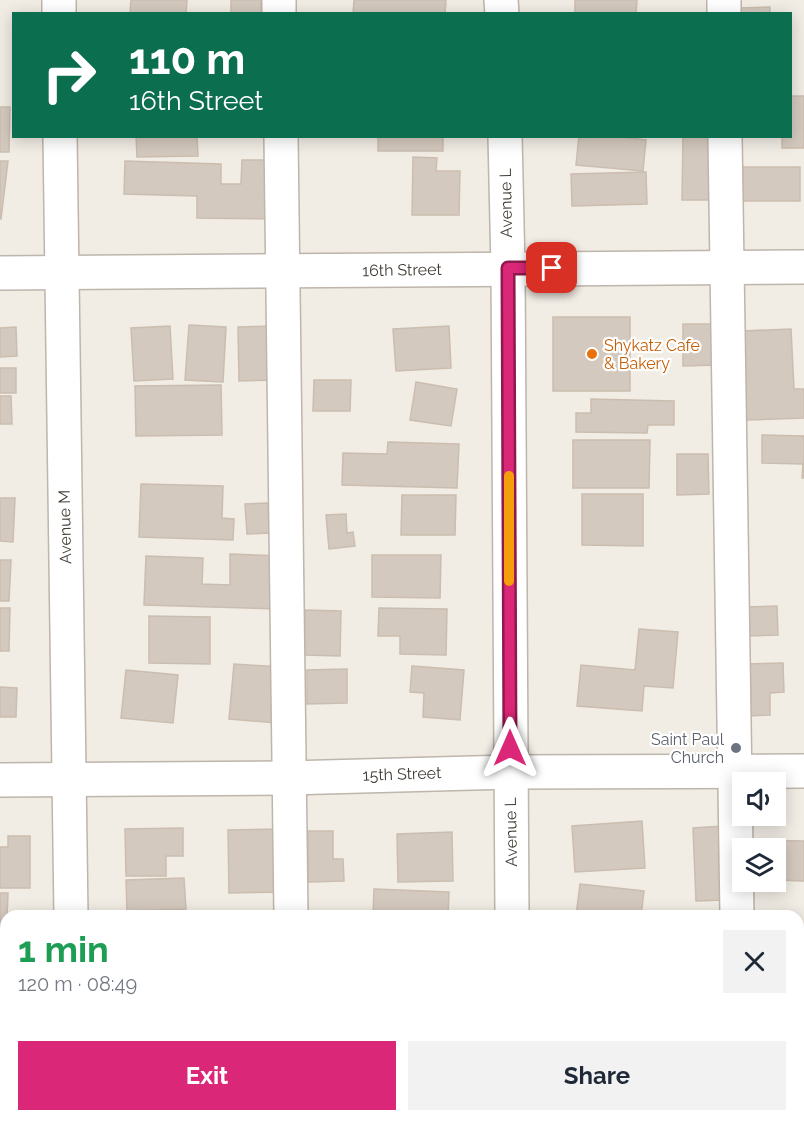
<!DOCTYPE html>
<meta charset="utf-8">
<style>
body{margin:0;font-family:Raleway,sans-serif;background:#f2f2f3;color:#1f2937;height:100vh;display:flex;flex-direction:column;font-size:22px;white-space:nowrap}
*{box-sizing:border-box;margin:0}
p{font-size:20px;color:#747a83}
.icon{flex:none;width:33px;height:33px;fill:none;stroke:currentColor;stroke-width:2;stroke-linecap:round;stroke-linejoin:round}
.map{position:relative;flex:1;overflow:hidden}
.panel{position:absolute;left:0px;top:910px;width:804px;height:212px;display:flex;flex-direction:column;background:#fff;border-radius:18px 18px 0 0;box-shadow:0 3px 15px #0003}
.panel>*{flex:none}
.banner{position:absolute;left:12px;top:12px;width:780px;height:126px;border-radius:0px;box-shadow:0 3px 15px #0003;background:#0b6e4f;color:#fff;overflow:hidden}
.fabs{position:absolute;left:732px;top:772px;display:grid;gap:12px}
.fabs a{display:grid;place-items:center;width:54px;height:54px;border-radius:0px;background:#fff;box-shadow:0 3px 15px #0003;font-size:30px}
.pin{position:absolute;display:grid;place-items:center;width:51px;height:51px;color:#fff;margin:-26px;border-radius:12px;box-shadow:0 3px 9px #0006}
.me{position:absolute;width:66px;margin:-33px;rotate:0deg;stroke-linejoin:round;filter:drop-shadow(0 0 4px #0008)}
.turn{display:flex;align-items:center;gap:21px;height:126px;padding:0 18px;font-size:27px}
.turn .icon{width:78px;height:78px;stroke-width:2.5}
.turn b{display:block;font-size:42px;line-height:51px}
.round{display:grid;place-items:center;flex:none;width:63px;height:63px;border-radius:0px;background:#f2f2f3}
.summary{display:flex;align-items:center;justify-content:space-between;height:102px;padding:0 18px}
h1{font-size:36px;font-weight:700;line-height:45px;color:#1e9e55}
.button{display:flex;gap:12px;margin-top:auto;padding:12px 18px}
.button a{flex:1;height:69px;border-radius:0px;background:#db2777;color:#fff;font-size:24px;font-weight:700;line-height:69px;text-align:center}
.button a+a{background:#f2f2f3;color:#1f2937}
.map>svg:first-child{display:block}
.building{fill:#d4c9be;stroke:#cbbdaf;stroke-width:1.5}
.lines{fill:none;stroke-linecap:round;stroke-linejoin:round}
.minor-casing{stroke:#beb5ab;stroke-width:36}
.minor{stroke:#fff;stroke-width:33}
.route-casing{stroke:#8e194d;stroke-width:15}
.route{stroke:#db2777;stroke-width:10}
.slow{stroke:#f59e0b;stroke-width:10}
.food-dot{fill:#e8710a;stroke:#fff;stroke-width:2}
.worship-dot{fill:#6b7280;stroke:#fff;stroke-width:2}
.labels{text-anchor:middle;dominant-baseline:central;stroke-width:4.5;stroke-linejoin:round;paint-order:stroke}
.street-label{font-size:16px;fill:#423c35;stroke:#fff}
.food-label{font-size:16px;fill:#c56008;stroke:#fff;text-anchor:start}
.worship-label{font-size:16px;fill:#5b616d;stroke:#fff;text-anchor:end}
</style>
<div class="map">
<svg width="804" height="1121" viewBox="0 0 804 1121">
<rect width="100%" height="100%" fill="#f1ece4"/>
<!-- building -->
<g class="building">
<polygon points="131,0 187,0 186,14 130,14"/>
<rect x="231" y="0" width="30" height="14"/>
<polygon points="354,0 446,0 445,14 353,14"/>
<polygon points="575,0 637,0 636,14 575,14"/>
<polygon points="770,7 770,14 740,14 740,8"/>
<polygon points="790,96 804,96 804,148 782,148 782,136 790,136"/>
<polygon points="0,107 10,107 9,152 0,152"/>
<polygon points="136,136 197,136 198,156 137,157"/>
<rect x="378" y="136" width="65" height="15"/>
<polygon points="579,136 614,136 646,140 643,171 576,165"/>
<polygon points="683,136 712,136 711,200 682,200"/>
<polygon points="413,157 437,158 436,171 460,171 459,215 412,215"/>
<polygon points="242,160 271,160 269,219 197,218 197,196 124,194 125,161 221,164 221,184 241,184"/>
<polygon points="0,161 8,161 1,219 0,219"/>
<polygon points="742,167 800,167 800,201 741,201"/>
<polygon points="646,172 647,204 572,206 571,174"/>
<rect x="553" y="317" width="77" height="74"/>
<polygon points="683,324 717,324 717,365 683,366"/>
<polygon points="189,325 226,327 223,382 185,380"/>
<polygon points="170,326 173,379 134,381 131,328"/>
<polygon points="275,326 276,380 239,381 238,327"/>
<polygon points="449,326 451,368 396,371 393,329"/>
<polygon points="16,327 17,356 0,357 0,328"/>
<polygon points="791,329 794,389 804,389 804,418 746,420 743,331"/>
<rect x="0" y="368" width="16" height="25"/>
<polygon points="314,380 351,380 350,411 313,411"/>
<polygon points="416,382 457,389 451,426 410,420"/>
<polygon points="221,385 222,435 136,436 135,386"/>
<polygon points="0,396 11,396 12,424 0,424"/>
<polygon points="591,399 674,401 674,425 648,425 647,433 576,432 576,413 591,413"/>
<polygon points="762,435 804,436 804,478 802,478 803,464 762,463"/>
<polygon points="573,440 650,440 649,488 573,488"/>
<polygon points="388,442 459,444 457,488 342,485 343,453 387,454"/>
<polygon points="677,454 708,454 709,494 677,495"/>
<polygon points="141,484 223,486 222,518 234,519 233,540 139,537"/>
<polygon points="582,494 643,494 643,546 582,545"/>
<polygon points="402,495 456,495 455,535 401,535"/>
<polygon points="0,498 15,498 13,542 0,541"/>
<polygon points="268,503 270,533 247,534 245,504"/>
<polygon points="346,514 347,533 353,532 355,546 329,549 326,515"/>
<polygon points="230,554 280,556 278,609 144,605 146,556 203,558 202,584 230,585"/>
<polygon points="372,555 441,555 440,598 372,597"/>
<polygon points="0,560 11,560 9,601 0,601"/>
<polygon points="777,606 778,635 745,636 744,607"/>
<polygon points="0,608 10,608 9,651 0,651"/>
<polygon points="379,608 447,609 446,655 400,654 400,636 378,636"/>
<polygon points="305,610 341,611 340,656 304,655"/>
<polygon points="149,616 210,617 210,664 149,663"/>
<polygon points="639,629 678,632 673,688 644,686 642,711 577,706 581,665 635,670"/>
<polygon points="783,663 784,692 770,693 770,715 747,716 745,664"/>
<polygon points="234,664 281,667 277,723 229,719"/>
<polygon points="412,666 464,670 460,720 423,717 424,693 410,692"/>
<polygon points="347,669 347,703 307,704 307,670"/>
<polygon points="126,670 178,675 173,723 121,718"/>
<polygon points="0,687 17,688 16,717 0,717"/>
<polygon points="642,821 645,868 575,872 572,826"/>
<polygon points="723,826 726,900 696,901 693,828"/>
<polygon points="183,828 183,856 166,856 166,876 126,876 125,829"/>
<polygon points="283,829 284,892 229,893 228,830"/>
<polygon points="308,831 333,831 333,859 343,859 344,881 308,882"/>
<polygon points="452,832 453,881 398,882 397,834"/>
<polygon points="8,836 30,836 30,888 0,888 0,847 8,847"/>
<polygon points="751,840 804,841 804,881 776,880 776,849 751,849"/>
<polygon points="184,878 186,909 127,911 126,880"/>
<polygon points="580,884 644,891 641,916 576,916"/>
<polygon points="374,889 449,892 448,916 373,916"/>
<polygon points="0,893 8,893 6,941 0,941"/>
<polygon points="0,1006 1,1006 2,1034 0,1034"/>
<rect x="0" y="1045" width="6" height="56"/>
<polygon points="137,1116 188,1117 188,1121 137,1121"/>
<rect x="242" y="1116" width="44" height="5"/>
<rect x="364" y="1116" width="92" height="5"/>
<rect x="585" y="1116" width="56" height="5"/>
</g>
<g class="lines">
<!-- minor casing -->
<g class="minor-casing">
<g id="minor">
<polyline points="59,0 59,14"/>
<polyline points="279,0 279,14"/>
<polyline points="501,0 502,14"/>
<polyline points="724,0 724,14"/>
<polyline points="60,136 71,916"/>
<polyline points="281,136 291,916"/>
<polyline points="505,136 508,268 512,916"/>
<polyline points="725,136 737,916"/>
<polyline points="0,273 804,267"/>
<polyline points="0,780 288,778 510,772 804,771"/>
<polyline points="74,1116 74,1121"/>
<polyline points="295,1116 295,1121"/>
<polyline points="514,1116 514,1121"/>
<polyline points="739,1116 739,1121"/>
</g>
</g>
<!-- minor -->
<use href="#minor" class="minor"/>
</g>
<g class="lines">
<!-- route casing -->
<g class="route-casing">
<polyline id="route" points="510,748 508,268 552,268"/>
</g>
<!-- route -->
<use href="#route" class="route"/>
<!-- slow -->
<polyline class="slow" points="509,476 509,581"/>
</g>
<!-- markers -->
<circle class="food-dot" cx="592" cy="354" r="6"/>
<circle class="worship-dot" cx="736" cy="748" r="6"/>
<g class="labels">
<!-- street labels -->
<g class="street-label">
<text transform="translate(506 203) rotate(-91)">Avenue L</text>
<text transform="translate(402 270) rotate(-1)">16th Street</text>
<text transform="translate(65 527) rotate(-91)">Avenue M</text>
<text transform="translate(402 774) rotate(-2)">15th Street</text>
<text transform="translate(511 832) rotate(-91)">Avenue L</text>
</g>
<!-- food labels -->
<g class="food-label">
<text x="604" y="345">Shykatz Cafe<tspan x="604" dy="18">&amp; Bakery</tspan></text>
</g>
<!-- worship labels -->
<g class="worship-label">
<text x="724" y="739">Saint Paul<tspan x="724" dy="18">Church</tspan></text>
</g>
</g>
</svg>
<div class="fabs">
<a><svg class="icon" aria-label="sound" viewBox="0 0 24 24"><path d="M4 9h4l5-4v14l-5-4H4zM17 9q2 3 0 6"/></svg></a>
<a><svg class="icon" aria-label="layers" viewBox="0 0 24 24"><path d="M12 4l9 5-9 5-9-5zM3 14l9 5 9-5"/></svg></a>
</div>
<div class="pin" style="left:552px;top:268px;background:#d93025"><svg class="icon" aria-label="arrive" viewBox="0 0 24 24"><path d="M6 21V4h12l-3 4 3 4H6"/></svg></div>
<svg class="me" style="left:510px;top:748px" viewBox="-20 -20 40 40"><path d="M0-17L14 15 0 8-14 15z" fill="#db2777" stroke="#fff" stroke-width="4"/></svg>
<div class="banner">
<div class="turn"><svg class="icon" aria-label="right" viewBox="0 0 24 24"><path d="M7 20v-9h11M14 6l5 5-5 5"/></svg><div><b>110 m</b>16th Street</div></div>
</div>
<section class="panel">
<div class="summary"><div><h1>1 min</h1><p>120 m · 08:49</p></div><a class="round"><svg class="icon" aria-label="close" viewBox="0 0 24 24"><path d="M6 6l12 12M18 6L6 18"/></svg></a></div>
<div class="button"><a>Exit</a><a>Share</a></div>
</section>
</div>
